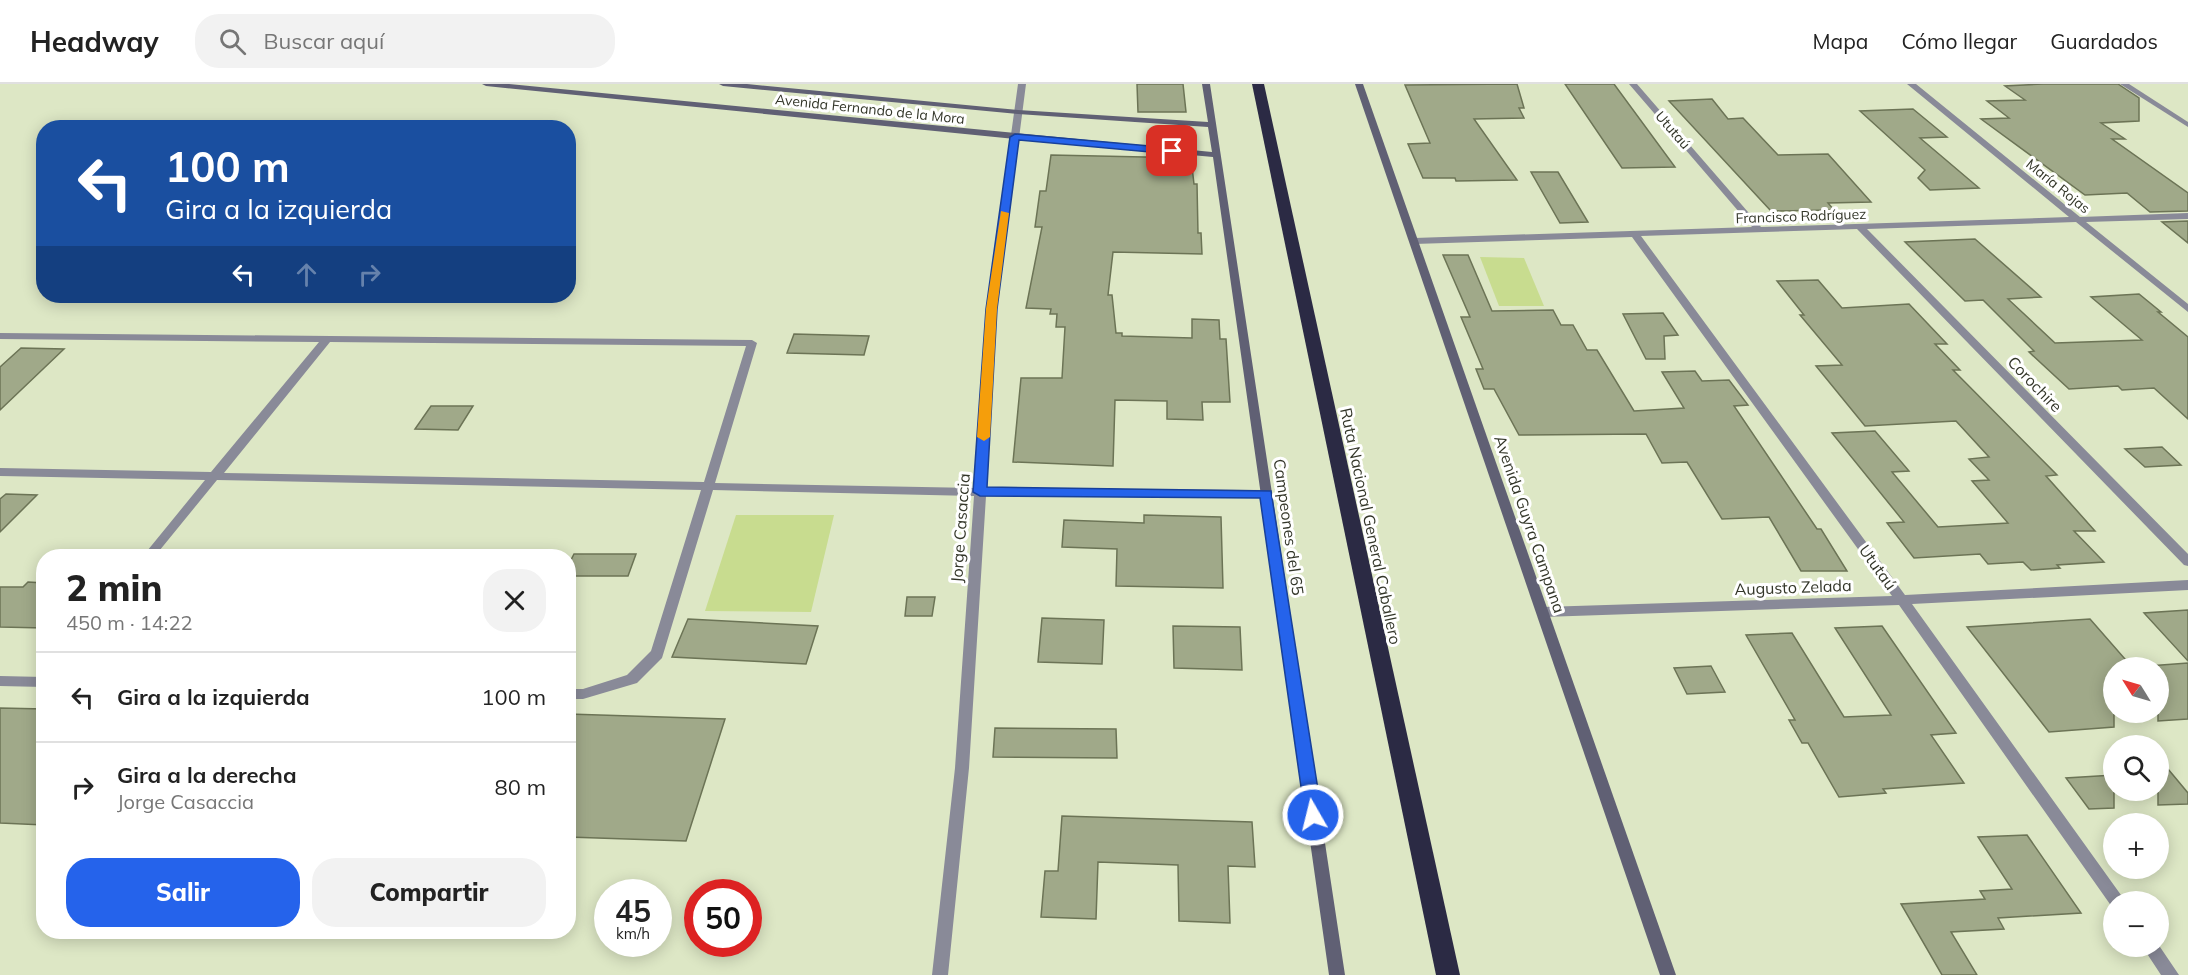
<!DOCTYPE html>
<html lang="es">
<meta charset="utf-8">
<style>
body{margin:0;font-family:Mulish,sans-serif;background:#f2f2f2;color:#222;height:100vh;display:flex;flex-direction:column;font-size:22px;white-space:nowrap}
*{box-sizing:border-box;margin:0}
p{font-size:20px;color:#767676}
.icon{flex:none;width:33px;height:33px;fill:none;stroke:currentColor;stroke-width:2;stroke-linecap:round;stroke-linejoin:round}
.map{position:relative;flex:1;overflow:hidden}
.sheet{position:absolute;left:36px;top:465px;width:540px;height:390px;display:flex;flex-direction:column;background:#fff;border-radius:24px;box-shadow:0 3px 15px #0003}
.sheet>*{flex:none}
.top-card{position:absolute;left:36px;top:36px;width:540px;height:183px;border-radius:24px;box-shadow:0 3px 15px #0003;background:#1a4fa0;color:#fff;overflow:hidden}
.needle{width:39px;rotate:307deg}
.buttons{position:absolute;left:2103px;top:573px;display:grid;gap:12px}
.buttons a{display:grid;place-items:center;width:66px;height:66px;border-radius:50%;background:#fff;box-shadow:0 3px 15px #0003;font-size:30px}
.speed{position:absolute;left:594px;top:795px;display:flex;gap:12px;font-size:30px;font-weight:700;text-align:center}
.speed>*{display:grid;place-content:center;width:78px;height:78px;border-radius:50%;background:#fff;box-shadow:0 3px 15px #0003;line-height:1}
.speed small{font-size:15px;font-weight:400}
.speed .limit{border:9px solid #d22;background:#fff;color:#111}
.pin{position:absolute;display:grid;place-items:center;width:51px;height:51px;color:#fff;margin:-26px;border-radius:12px;box-shadow:0 3px 9px #0006}
.me{position:absolute;width:66px;margin:-33px;rotate:352deg;stroke-linejoin:round;filter:drop-shadow(0 0 4px #0008)}
.turn{display:flex;align-items:center;gap:21px;height:126px;padding:0 30px;font-size:27px}
.turn .icon{width:78px;height:78px;stroke-width:2.5}
.turn b{display:block;font-size:42px;line-height:51px}
.lanes{display:flex;align-items:center;height:57px;padding:0 30px;background:#0003;justify-content:center;gap:30px;direction:ltr}
.lanes .off{opacity:.35}
.round{display:grid;place-items:center;flex:none;width:63px;height:63px;border-radius:24px;background:#f2f2f2}
.headline{display:flex;align-items:center;justify-content:space-between;height:102px;padding:0 30px}
h1{font-size:36px;font-weight:800;line-height:45px}
.action{display:flex;gap:12px;margin-top:auto;padding:12px 30px}
.action a{flex:1;height:69px;border-radius:24px;background:#2563eb;color:#fff;font-size:24px;font-weight:800;line-height:69px;text-align:center}
.action a+a{background:#f2f2f2;color:#222}
ul{padding:0;list-style:none}
li{display:flex;align-items:center;gap:18px;height:90px;padding:0 30px;border-top:2px solid #e0e0e0}
li div{flex:1}
li b{display:block;font-size:22px}
li em{font-style:normal}
header{display:flex;align-items:center;gap:36px;box-sizing:border-box;height:84px;padding:0 30px;background:#fff;border-bottom:2px solid #e0e0e0}
header strong{font-size:28px}
nav{display:flex;gap:33px;margin-inline-start:auto;font-size:21px}
.search{width:420px;height:54px;background:#f2f2f2;display:flex;align-items:center;gap:15px;box-sizing:border-box;padding:0 21px;border-radius:24px;color:#767676;font-size:22px}
.map>svg:first-child{display:block}
.green{fill:#c8dc8f}
.building{fill:#a0a989;stroke:#6c7456;stroke-width:1.5}
.lines{fill:none;stroke-linecap:round;stroke-linejoin:round}
.street{fill:#898a98;fill-rule:evenodd}
.secondary{fill:#606074;fill-rule:evenodd}
.highway{fill:#2b2a44;fill-rule:evenodd}
.route{fill:#2563eb;stroke:#184099;stroke-width:1.5}
.slow{fill:#f59e0b}
.labels{text-anchor:middle;dominant-baseline:central;stroke-width:6;stroke-linejoin:round;paint-order:stroke}
.far-street-label{font-size:14px;fill:#333629;stroke:#fff}
.street-label{font-size:16px;fill:#333629;stroke:#fff}
</style>
<header>
<strong>Headway</strong>
<div class="search"><svg class="icon" aria-label="search" viewBox="0 0 24 24"><circle cx="10" cy="10" r="6"/><path d="M15 15l6 6"/></svg>Buscar aquí</div>
<nav><a>Mapa</a><a>Cómo llegar</a><a>Guardados</a></nav>
</header>
<div class="map">
<svg width="2188" height="891" viewBox="0 0 2188 891">
<rect width="100%" height="100%" fill="#dde7c5"/>
<!-- green -->
<g class="green">
<polygon points="1480,173 1524,174 1544,222 1499,222"/>
<polygon points="736,431 834,431 811,528 705,527"/>
</g>
<!-- building -->
<g class="building">
<polygon points="1137,0 1183,0 1186,28 1138,28"/>
<polygon points="1517,0 1524,24 1519,24 1524,34 1474,35 1517,96 1456,97 1455,94 1423,94 1408,60 1430,59 1405,1"/>
<polygon points="1565,0 1614,0 1675,83 1622,84"/>
<polygon points="2043,0 2118,0 2139,14 2139,37 2101,39 2125,55 2112,55 2188,109 2188,127 2150,128 2127,109 2085,111 1981,35 2009,34 1987,17 2025,16 2005,2"/>
<polygon points="1712,15 1728,35 1743,34 1778,71 1828,70 1871,118 1828,119 1834,126 1771,127 1669,17"/>
<polygon points="1913,25 1947,53 1920,54 1979,104 1930,106 1918,94 1925,86 1860,27"/>
<polygon points="1051,71 1191,74 1194,100 1197,100 1198,149 1201,149 1202,170 1113,168 1108,211 1112,211 1116,249 1122,249 1122,252 1192,254 1192,235 1219,236 1220,255 1226,255 1230,318 1202,318 1203,336 1167,335 1167,317 1115,316 1113,382 1013,378 1021,294 1062,294 1065,243 1056,243 1057,230 1050,230 1051,225 1026,224 1042,143 1035,143 1040,107 1046,107"/>
<polygon points="1531,88 1558,88 1588,138 1560,139"/>
<polygon points="2188,137 2188,159 2162,138"/>
<polygon points="1975,155 2041,213 2008,215 2055,259 2142,256 2091,213 2139,210 2161,228 2158,228 2188,253 2188,335 2154,304 2122,306 2118,302 2069,305 2029,268 2034,267 1983,216 1965,217 1905,158"/>
<polygon points="1443,171 1468,171 1492,227 1553,226 1561,241 1573,241 1587,266 1597,266 1634,327 1684,324 1662,288 1695,287 1702,297 1729,296 1748,321 1734,322 1817,445 1821,445 1847,487 1801,487 1769,433 1722,435 1687,378 1662,379 1646,350 1519,351 1494,305 1484,305 1476,285 1483,285 1461,233 1470,233"/>
<polygon points="1818,196 1842,224 1909,220 1947,260 1935,260 1960,286 1953,286 2057,391 2046,392 2095,447 2074,447 2104,478 2057,481 2060,484 2031,486 2023,478 1988,480 1980,470 1914,474 1887,439 1904,438 1832,349 1875,347 1909,387 1892,388 1938,443 2008,439 1972,397 1989,396 1969,375 1989,373 1956,337 1865,342 1816,282 1842,281 1800,231 1804,231 1777,197"/>
<polygon points="1663,229 1678,251 1664,252 1665,275 1646,275 1623,230"/>
<polygon points="794,250 869,252 864,271 787,269"/>
<polygon points="21,264 64,265 0,326 0,283"/>
<polygon points="431,322 473,322 458,346 415,345"/>
<polygon points="2162,363 2181,381 2145,383 2125,365"/>
<polygon points="6,410 37,411 0,448 0,415"/>
<polygon points="1144,431 1221,433 1223,504 1116,502 1117,465 1062,463 1064,436 1144,439"/>
<polygon points="574,470 636,470 628,492 568,492 568,482"/>
<polygon points="28,498 44,499 44,544 0,543 0,503 23,503"/>
<polygon points="907,513 935,513 932,532 905,532"/>
<polygon points="2188,526 2188,577 2144,529"/>
<polygon points="1042,534 1104,536 1102,580 1038,578"/>
<polygon points="688,535 818,542 806,580 672,573"/>
<polygon points="2090,535 2132,583 2114,584 2114,643 2049,648 1967,543"/>
<polygon points="1173,542 1240,543 1242,586 1174,584"/>
<polygon points="1882,542 1956,649 1931,651 1964,699 1883,705 1886,709 1839,713 1808,659 1802,659 1789,636 1795,636 1746,551 1792,549 1844,633 1891,631 1835,544"/>
<polygon points="2188,579 2188,635 2158,637 2158,584 2148,582"/>
<polygon points="1711,582 1725,608 1687,610 1674,584"/>
<polygon points="0,624 44,625 44,741 0,739"/>
<polygon points="568,630 725,635 686,757 568,753"/>
<polygon points="995,644 1116,645 1117,674 993,673"/>
<polygon points="2158,673 2188,709 2188,720 2158,721"/>
<polygon points="2114,691 2114,724 2089,725 2066,694"/>
<polygon points="1062,732 1252,738 1255,783 1228,782 1230,839 1179,837 1178,781 1098,778 1096,835 1041,833 1045,787 1058,787"/>
<polygon points="2027,751 2081,829 1998,834 2004,845 1951,848 1977,891 1942,891 1901,820 1985,815 1980,807 2012,805 1978,753"/>
</g>
<g class="lines">
<!-- street -->
<g class="street">
<path d="M1018 0H1026L997 225 986 404 1266 406 1272 410 1266 414 986 412 969 684 948 891H932L955 684 974 412 713 406 662 574 637 599 583 615H568V605H583L627 591 651 567 701 406 217 396 155 472H143L205 396 0 392V384L211 388 319 258 0 255V249L752 256 757 259 715 399 975 404 987 225ZM330 258 746 262 704 398 224 389Z"/>
<polygon points="1629,0 1637,0 1761,143 2069,133 1907,0 1916,0 2080,133 2188,129 2188,135 2086,138 2188,220 2188,228 2076,138 1867,145 2188,470 2188,482 2184,481 1857,145 1641,152 1905,511 2188,496 2188,506 1912,520 2126,818 2114,818 2112,823 1899,521 1543,533 1538,531 1537,528 1538,525 1543,523 1892,512 1632,153 1414,160 1409,157 1414,154 1752,143"/>
<polygon points="2120,0 2129,0 2188,38 2188,43"/>
<polygon points="0,592 44,593 44,603 0,602"/>
<polygon points="2158,860 2179,891 2161,891 2142,862 2158,862"/>
</g>
<!-- secondary -->
<g class="secondary">
<polygon points="482,0 509,0 1212,68 1208,43 1018,30 723,2 719,0 747,0 1018,26 1208,38 1202,0 1210,0 1345,891 1329,891 1213,73 1015,55 486,2"/>
<polygon points="1355,0 1363,0 1676,891 1660,891"/>
</g>
<!-- highway -->
<polygon class="highway" points="1252,0 1264,0 1460,891 1436,891"/>
</g>
<!-- route -->
<polygon class="route" points="1015,50 1172,64 1176,67 1172,70 1019,56 997,225 987,403 1271,407 1322,731 1319,736 1313,738 1307,736 1305,731 1260,414 980,412 973,408 986,225 1010,53"/>
<!-- slow -->
<polygon class="slow" points="1001,127 1009,129 997,225 990,353 984,357 977,353 986,225"/>
<g class="labels">
<!-- far-street labels -->
<g class="far-street-label">
<text transform="translate(870 25) rotate(6)">Avenida Fernando de la Mora</text>
<text transform="translate(1673 46) rotate(49)">Ututaú</text>
<text transform="translate(2058 102) rotate(39)">María Rojas</text>
<text transform="translate(1801 132) rotate(-2)">Francisco Rodríguez</text>
</g>
<!-- street labels -->
<g class="street-label">
<text transform="translate(2035 300) rotate(46)">Corochire</text>
<text transform="translate(1530 440) rotate(71)">Avenida Guyra Campana</text>
<text transform="translate(1371 442) rotate(78)">Ruta Nacional General Caballero</text>
<text transform="translate(1289 443) rotate(82)">Campeones del 65</text>
<text transform="translate(960 444) rotate(-86)">Jorge Casaccia</text>
<text transform="translate(1878 483) rotate(54)">Ututaú</text>
<text transform="translate(1793 503) rotate(-2)">Augusto Zelada</text>
</g>
</g>
</svg>
<div class="buttons">
<a><svg class="needle" viewBox="-14 -14 28 28"><path d="M0-13l5 13h-10z" fill="#e53935"/><path d="M0 13l5-13h-10z" fill="#767676"/></svg></a>
<a><svg class="icon" aria-label="search" viewBox="0 0 24 24"><circle cx="10" cy="10" r="6"/><path d="M15 15l6 6"/></svg></a>
<a>+</a>
<a>−</a>
</div>
<div class="speed"><div>45<small>km/h</small></div><div class="limit">50</div></div>
<div class="pin" style="left:1172px;top:67px;background:#d93025"><svg class="icon" aria-label="arrive" viewBox="0 0 24 24"><path d="M6 21V4h12l-3 4 3 4H6"/></svg></div>
<svg class="me" style="left:1313px;top:731px" viewBox="-20 -20 40 40"><circle r="17" fill="#2563eb" stroke="#fff" stroke-width="3"/><path d="M0-11L8 9 0 5-8 9z" fill="#fff"/></svg>
<div class="top-card">
<div class="turn"><svg class="icon" aria-label="left" viewBox="0 0 24 24"><path d="M17 20v-9H6M10 6l-5 5 5 5"/></svg><div><b>100 m</b>Gira a la izquierda</div></div>
<div class="lanes"><svg class="icon" aria-label="left" viewBox="0 0 24 24"><path d="M17 20v-9H6M10 6l-5 5 5 5"/></svg><svg class="icon off" aria-label="ahead" viewBox="0 0 24 24"><path d="M12 20V5M6 11l6-6 6 6"/></svg><svg class="icon off" aria-label="right" viewBox="0 0 24 24"><path d="M7 20v-9h11M14 6l5 5-5 5"/></svg></div>
</div>
<section class="sheet">
<div class="headline"><div><h1>2 min</h1><p>450 m · 14:22</p></div><a class="round"><svg class="icon" aria-label="close" viewBox="0 0 24 24"><path d="M6 6l12 12M18 6L6 18"/></svg></a></div>
<ul>
<li><svg class="icon" aria-label="left" viewBox="0 0 24 24"><path d="M17 20v-9H6M10 6l-5 5 5 5"/></svg><div><b>Gira a la izquierda</b></div><em>100 m</em></li>
<li><svg class="icon" aria-label="right" viewBox="0 0 24 24"><path d="M7 20v-9h11M14 6l5 5-5 5"/></svg><div><b>Gira a la derecha</b><p>Jorge Casaccia</p></div><em>80 m</em></li>
</ul>
<div class="action"><a>Salir</a><a>Compartir</a></div>
</section>
</div>
